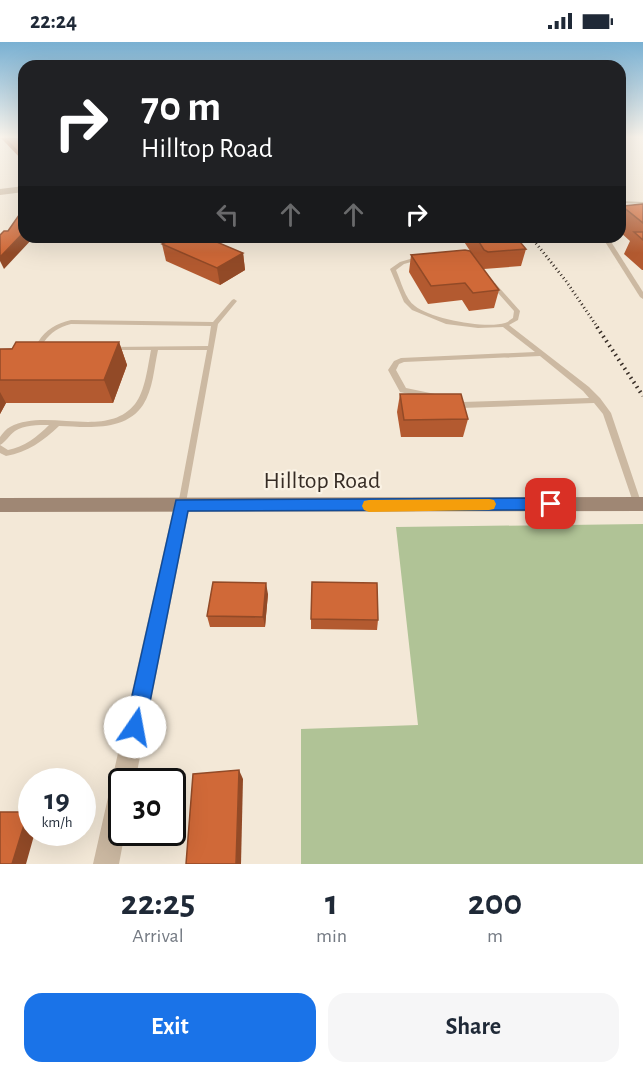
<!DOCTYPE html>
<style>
body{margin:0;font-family:"Alegreya Sans",sans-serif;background:#f6f6f7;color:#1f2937;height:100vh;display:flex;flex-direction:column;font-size:22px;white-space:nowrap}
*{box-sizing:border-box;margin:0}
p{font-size:20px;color:#747a83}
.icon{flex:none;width:33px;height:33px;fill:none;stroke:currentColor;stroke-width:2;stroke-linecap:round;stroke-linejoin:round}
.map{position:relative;height:822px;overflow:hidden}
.panel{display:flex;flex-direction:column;background:#fff;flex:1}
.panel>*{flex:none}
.top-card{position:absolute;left:18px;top:18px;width:608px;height:183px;border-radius:18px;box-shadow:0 6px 24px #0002;background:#202124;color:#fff;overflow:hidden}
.speed{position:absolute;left:18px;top:726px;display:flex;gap:12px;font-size:30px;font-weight:700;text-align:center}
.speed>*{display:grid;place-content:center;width:78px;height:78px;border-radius:50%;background:#fff;box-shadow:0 6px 24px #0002;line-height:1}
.speed small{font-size:15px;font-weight:400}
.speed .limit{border:3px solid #111;border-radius:9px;background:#fff;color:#111}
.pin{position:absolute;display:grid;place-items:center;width:51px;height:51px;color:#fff;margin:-26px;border-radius:12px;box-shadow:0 3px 9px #0006}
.me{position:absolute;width:66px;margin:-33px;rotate:12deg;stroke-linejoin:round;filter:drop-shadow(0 0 4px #0008)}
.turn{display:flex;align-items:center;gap:21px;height:126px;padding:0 24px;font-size:27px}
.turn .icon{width:78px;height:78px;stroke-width:2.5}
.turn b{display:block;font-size:42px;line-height:51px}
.lanes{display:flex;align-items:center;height:57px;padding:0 24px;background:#0003;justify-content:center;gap:30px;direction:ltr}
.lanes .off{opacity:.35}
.eta{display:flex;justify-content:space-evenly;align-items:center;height:102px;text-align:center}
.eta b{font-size:36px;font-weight:700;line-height:42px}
.action{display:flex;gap:12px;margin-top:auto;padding:12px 24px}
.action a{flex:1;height:69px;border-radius:18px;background:#1a73e8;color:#fff;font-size:24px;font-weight:700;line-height:69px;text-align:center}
.action a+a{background:#f6f6f7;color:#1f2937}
.status{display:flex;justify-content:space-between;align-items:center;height:42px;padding:0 30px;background:#fff;direction:ltr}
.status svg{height:16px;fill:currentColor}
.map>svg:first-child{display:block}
.green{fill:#b0c396}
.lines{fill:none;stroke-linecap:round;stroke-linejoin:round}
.service{fill:#ccb9a2;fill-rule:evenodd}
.minor{fill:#ccb9a2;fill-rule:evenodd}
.secondary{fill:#9f8774;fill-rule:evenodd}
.rail-far1{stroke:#362c25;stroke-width:3;stroke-dasharray:1 3;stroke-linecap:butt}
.rail{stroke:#362c25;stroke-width:4;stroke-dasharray:1.5 4;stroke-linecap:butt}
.wall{fill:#b35a30}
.shaded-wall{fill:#924a27}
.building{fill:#d06938;stroke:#924a27;stroke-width:1.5}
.route{fill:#1a73e8;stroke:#114b97;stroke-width:1.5}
.slow{fill:#f59e0b}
.labels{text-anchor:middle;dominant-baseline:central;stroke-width:4.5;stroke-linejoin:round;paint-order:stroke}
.street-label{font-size:24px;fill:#362c25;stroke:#faf2e4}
</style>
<div class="status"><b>22:24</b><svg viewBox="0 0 49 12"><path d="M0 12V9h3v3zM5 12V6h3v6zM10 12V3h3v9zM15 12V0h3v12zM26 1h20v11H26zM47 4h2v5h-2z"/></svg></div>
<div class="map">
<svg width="643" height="822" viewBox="0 0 643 822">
<rect width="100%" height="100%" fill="#f3e8d7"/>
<!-- green -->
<polygon class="green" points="643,482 643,822 301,822 301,687 418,683 396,485"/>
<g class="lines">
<!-- service -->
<g class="service">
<polygon points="620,159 643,160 643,162 620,161"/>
<polygon points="602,195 608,195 643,250 643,257 640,255"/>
<path d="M420 214 423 216 422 217 404 222 396 228C401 239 405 257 415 264 431 277 486 287 505 281 508 280 510 278 513 276L514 269 490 242 495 241 520 269 518 278 509 283 589 345 600 356 611 371 642 463 641 466 638 467 635 466 634 463 603 372 594 361 462 366 452 363 451 361 455 358 462 360 589 356 583 349 540 314 404 320 399 322 396 328 406 346 435 352 439 355 435 358 400 350 388 328 394 319 401 316 535 310 503 285 478 286 446 282 412 268 404 260 390 227 400 220Z"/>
<path d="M234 257 237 259 218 282 185 466 182 467 179 466 178 463 207 308H158C154 326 153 348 143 363 125 390 87 385 59 384 43 399 28 410 6 414L0 411V403L8 408C24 405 37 395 49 383 38 383 24 383 15 389 9 393 6 400 0 403V395C3 391 6 387 10 385 47 365 106 398 135 362 145 350 148 323 151 308H112L109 306 110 305 208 304 211 284 71 282C59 285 51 290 44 300L46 303 50 304V306H42L38 300C46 287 56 282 71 278L213 280 232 258Z"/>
</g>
<!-- minor -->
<g class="minor">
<polygon points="24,144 24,150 0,153 0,147"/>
<polygon points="182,456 188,458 190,463 135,740 122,740 122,790 125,790 119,822 93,822 174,463 176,458"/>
</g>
<!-- secondary -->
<polygon class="secondary" points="643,455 643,469 0,470 0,456"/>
<!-- rail-far1 -->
<polyline class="rail-far1" points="531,195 566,239 598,286"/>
<!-- rail -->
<polyline class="rail" points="597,285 643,354"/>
</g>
<!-- wall -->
<g class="wall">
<polygon points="1,96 24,97 24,118 22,118"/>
<polygon points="643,162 643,228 642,228 624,212 630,199 620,190 620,169 622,164"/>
<polygon points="461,195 516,195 526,207 521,224 484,227 482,226 499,248 494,266 469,269 462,258 428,262 409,230 411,213 474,215"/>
<polygon points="162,202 243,211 245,228 220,243 166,219"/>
<polygon points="119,300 127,323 113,361 6,361 0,372 0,307"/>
<polygon points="400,352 468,377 463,395 401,395 397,370"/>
<polygon points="268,552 265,585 210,585 207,574"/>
<polygon points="311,577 378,578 377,588 311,587"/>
</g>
<!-- shaded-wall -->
<g class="shaded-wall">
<polygon points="24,110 24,118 22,118 19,111"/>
<polygon points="24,190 24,195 34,195 4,227 0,219 0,215"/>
<polygon points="243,211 245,228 220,243 217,226"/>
<polygon points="119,300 127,323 113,361 104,338"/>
<polygon points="0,350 6,361 0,372"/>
<polygon points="266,541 268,552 265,585 263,575"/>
<polygon points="239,728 243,737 241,822 236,822"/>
<polygon points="28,770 32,771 32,790 35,790 26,822 12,822"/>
</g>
<!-- building -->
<g class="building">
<polygon points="5,96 24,97 24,110 19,111"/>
<polygon points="643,162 643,181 622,164"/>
<polygon points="24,166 24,190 0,215 0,193 4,189 8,189"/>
<polygon points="634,190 643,190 643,198"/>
<polygon points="176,195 205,195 243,211 217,226 162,202"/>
<polygon points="476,195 516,195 526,207 488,210 484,208"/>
<polygon points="465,208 470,209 499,248 473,251 465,241 431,244 411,213"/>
<polygon points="16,300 119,300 104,338 0,338 0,307 12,307"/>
<polygon points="400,352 461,352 468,377 404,378"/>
<polygon points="213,540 266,541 263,575 207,574"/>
<polygon points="312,540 377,541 378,578 311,577"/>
<polygon points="239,728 236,822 186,822 193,732"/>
<polygon points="0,770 28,770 12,822 0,822"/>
</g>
<!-- sky -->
<linearGradient id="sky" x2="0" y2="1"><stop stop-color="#79b0d2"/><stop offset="0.45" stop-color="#faf5ed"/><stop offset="1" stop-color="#faf5ed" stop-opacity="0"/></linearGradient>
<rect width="643" height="211" fill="url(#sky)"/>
<!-- route -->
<polygon class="route" points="551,456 556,457 558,462 556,466 551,468 188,469 145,685 142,692 135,695 128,692 125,685 176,458"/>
<!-- slow -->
<polygon class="slow" points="489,457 494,458 496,462 494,467 489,468 369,470 364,468 362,464 364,459 369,458"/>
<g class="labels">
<!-- street labels -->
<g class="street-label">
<text x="322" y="439">Hilltop Road</text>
</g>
</g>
</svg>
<div class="speed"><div>19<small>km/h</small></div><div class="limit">30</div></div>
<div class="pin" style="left:551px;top:462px;background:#d93025"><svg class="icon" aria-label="arrive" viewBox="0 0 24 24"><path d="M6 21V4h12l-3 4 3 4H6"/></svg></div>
<svg class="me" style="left:135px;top:685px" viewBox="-20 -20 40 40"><circle r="19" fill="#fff"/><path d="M0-13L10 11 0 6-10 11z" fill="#1a73e8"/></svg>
<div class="top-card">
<div class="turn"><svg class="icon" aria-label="right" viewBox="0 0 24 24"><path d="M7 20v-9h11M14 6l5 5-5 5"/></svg><div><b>70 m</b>Hilltop Road</div></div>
<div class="lanes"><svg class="icon off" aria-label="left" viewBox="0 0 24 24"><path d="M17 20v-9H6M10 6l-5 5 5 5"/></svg><svg class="icon off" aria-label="ahead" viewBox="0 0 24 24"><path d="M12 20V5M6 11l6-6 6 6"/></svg><svg class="icon off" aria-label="ahead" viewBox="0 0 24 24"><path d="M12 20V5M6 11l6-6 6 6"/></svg><svg class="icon" aria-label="right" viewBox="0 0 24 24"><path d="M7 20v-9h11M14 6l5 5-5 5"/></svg></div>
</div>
</div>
<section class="panel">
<div class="eta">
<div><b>22:25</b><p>Arrival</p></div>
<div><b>1</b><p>min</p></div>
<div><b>200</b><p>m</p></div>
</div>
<div class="action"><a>Exit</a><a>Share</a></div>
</section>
